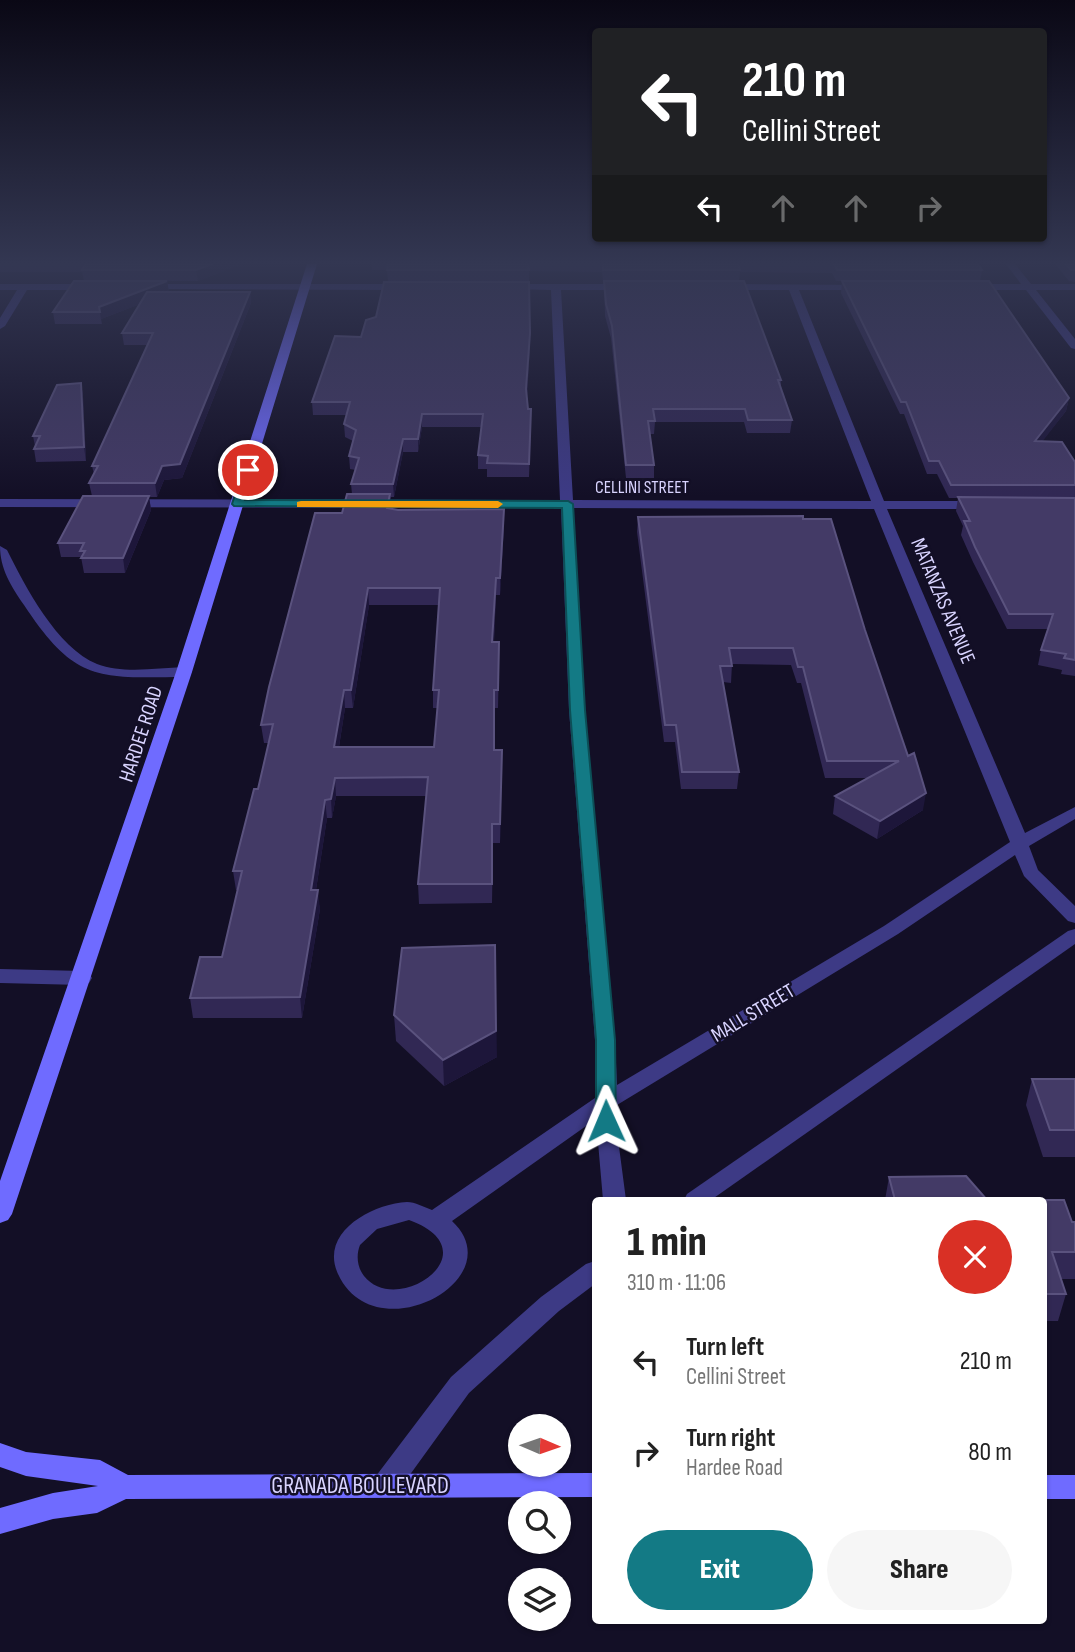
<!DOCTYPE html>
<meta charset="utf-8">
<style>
body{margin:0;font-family:"Sofia Sans Condensed",sans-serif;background:#f6f6f6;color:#222;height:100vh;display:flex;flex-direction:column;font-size:26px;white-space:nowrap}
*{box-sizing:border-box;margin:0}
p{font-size:23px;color:#767676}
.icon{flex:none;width:38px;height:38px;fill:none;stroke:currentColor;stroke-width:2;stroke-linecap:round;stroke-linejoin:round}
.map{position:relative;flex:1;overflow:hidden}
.panel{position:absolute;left:592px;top:1197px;width:455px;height:427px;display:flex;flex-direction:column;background:#fff;border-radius:7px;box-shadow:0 2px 5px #0004}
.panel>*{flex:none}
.banner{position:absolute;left:592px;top:28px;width:455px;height:214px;border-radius:7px;box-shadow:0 2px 5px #0004;background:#202124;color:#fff;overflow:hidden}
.needle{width:46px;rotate:92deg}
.fabs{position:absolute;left:508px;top:1414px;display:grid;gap:14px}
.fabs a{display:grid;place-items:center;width:63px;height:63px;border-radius:50%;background:#fff;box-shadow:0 2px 5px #0004;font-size:35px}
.pin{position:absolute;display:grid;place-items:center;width:60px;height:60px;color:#fff;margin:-30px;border:4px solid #fff;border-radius:50%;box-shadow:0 2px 7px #0007}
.me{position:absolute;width:77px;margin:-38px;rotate:359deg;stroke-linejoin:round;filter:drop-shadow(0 0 5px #0008)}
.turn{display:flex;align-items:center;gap:24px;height:147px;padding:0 35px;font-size:32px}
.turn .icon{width:91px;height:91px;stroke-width:2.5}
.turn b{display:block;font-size:49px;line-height:60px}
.lanes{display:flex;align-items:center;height:66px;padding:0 35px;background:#0003;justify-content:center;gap:35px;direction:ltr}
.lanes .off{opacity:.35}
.round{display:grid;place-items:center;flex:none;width:74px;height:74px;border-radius:37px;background:#f6f6f6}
.headline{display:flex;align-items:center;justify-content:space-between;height:119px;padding:0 35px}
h1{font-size:42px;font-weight:800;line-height:52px}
.cta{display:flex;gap:14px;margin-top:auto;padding:14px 35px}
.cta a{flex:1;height:80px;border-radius:42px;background:#137a85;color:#fff;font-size:28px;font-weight:800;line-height:80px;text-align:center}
.cta a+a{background:#f6f6f6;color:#222}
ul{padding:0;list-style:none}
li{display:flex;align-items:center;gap:21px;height:91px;padding:0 35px}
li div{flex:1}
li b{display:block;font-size:26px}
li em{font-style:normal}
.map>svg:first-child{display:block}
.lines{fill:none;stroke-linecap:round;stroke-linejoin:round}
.street{fill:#3d3a85;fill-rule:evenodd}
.secondary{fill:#6f6bff;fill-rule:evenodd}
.wall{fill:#312854;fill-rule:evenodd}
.shaded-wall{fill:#1d163a}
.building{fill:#433a66;stroke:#5a527e;stroke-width:2;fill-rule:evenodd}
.route{fill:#137a85;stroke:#0c4f56;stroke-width:2}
.slow{fill:#f59e0b}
.labels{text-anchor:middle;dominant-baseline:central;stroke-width:5;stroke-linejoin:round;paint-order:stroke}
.far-street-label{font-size:18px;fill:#d9d4ff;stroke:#130f26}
.street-label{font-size:21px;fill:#d9d4ff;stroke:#130f26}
.near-street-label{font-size:24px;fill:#d9d4ff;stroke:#130f26}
</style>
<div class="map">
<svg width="1075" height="1652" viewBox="0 0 1075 1652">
<rect width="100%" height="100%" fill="#130f26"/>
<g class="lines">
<!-- street -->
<g class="street">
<polygon points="1006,264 1015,264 1031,284 1075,284 1075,290 1036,290 1075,339 1075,349 1071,348 1026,290 970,290 965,287 970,284 1021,284"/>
<polygon points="0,284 95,284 100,287 95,290 27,290 5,326 0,329 0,318 17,290 0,290"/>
<polygon points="144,284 407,284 412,287 407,290 141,289 141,285"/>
<path d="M508 284H627L632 287 627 290H561L573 500 871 501 789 290H725L720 287 725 284 868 285 870 287 865 290H799L884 501H981L987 505 981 509H887L1025 833 1075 807V819L1029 846 1038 870 1075 906V923L1068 921 1024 876 1015 855 898 934 617 1105 618 1139 626 1200H603L596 1119 452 1221C514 1279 375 1354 338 1274 319 1233 371 1204 407 1202 415 1202 424 1207 432 1210L595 1098V1040L569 710 561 508 0 507V499L560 500 551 290 505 289 503 287ZM573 508 874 509 1010 842 884 926 617 1085 615 1040 585 710ZM409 1220C494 1251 397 1318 364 1276 357 1267 356 1255 360 1245L377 1229Z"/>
<path d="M0 546 7 550C25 586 57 648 97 664 123 674 157 668 184 667L192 672 184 677C97 678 75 682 24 605 11 586 0 569 0 546Z"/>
<polygon points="1075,929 1075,944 711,1200 684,1200 687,1194 1068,931"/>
<polygon points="0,969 82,971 89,973 92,978 89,983 82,985 0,983"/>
<polygon points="595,1261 595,1284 559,1311 469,1393 396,1494 386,1497 376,1494 372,1485 376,1476 451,1377 541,1297 586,1264"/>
</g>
<!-- secondary -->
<g class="secondary">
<polygon points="307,264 317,264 192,672 12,1214 8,1220 0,1223 0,1181 176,672"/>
<polygon points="0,1443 26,1452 100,1460 128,1475 595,1473 595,1497 126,1499 97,1513 53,1519 0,1534 0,1508 53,1493 98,1486 26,1476 0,1467"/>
<rect x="1043" y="1475" width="32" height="24"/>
</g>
</g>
<!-- wall -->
<g class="wall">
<polygon points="0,264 242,264 198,281 167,281 169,292 250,292 251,303 182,478 164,480 157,497 149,497 151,510 125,573 84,573 81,557 61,557 58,543 92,496 89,483 94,474 92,466 147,345 124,345 122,333 140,304 101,319 102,324 55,324 53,312 84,281 82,272 0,272"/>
<polygon points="372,264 978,264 982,270 980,281 1069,398 1066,411 1042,441 1075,462 1075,676 1061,674 1062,670 1038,665 1041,650 1048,629 1007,629 973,562 961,535 963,526 956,511 958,498 949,498 937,474 927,474 904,414 900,414 841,293 842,281 836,281 832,273 740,272 739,281 781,380 781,387 792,420 790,433 747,433 744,422 655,422 654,434 650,434 654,465 654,478 626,478 611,338 605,316 604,281 603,281 602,272 529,271 529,281 388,281 387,270 372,270"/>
<polygon points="1055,264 1075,264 1075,282 1069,281"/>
<path d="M530 345 527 396 528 409 531 422 529 477H487V469H478V455L481 427H422L418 452H403L394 497H391V509L398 510 504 509V525L500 595H496L494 642 499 660 498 708H494V750L502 769 500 843H493L492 903 419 904 418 884 426 796H336L332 818H327L316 890 320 909 302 1018H193L190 998 222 957 238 890H236L233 871 258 789 269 743H264L261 725 342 513 352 494 351 484 356 470 350 469 349 456 353 441 345 437 344 424 346 415H313L312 402ZM369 605H439L433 690V708H438L434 747H339L345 708H353Z"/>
<polygon points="81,383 83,396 86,461 36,462 34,449 35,446 33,436"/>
<polygon points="638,517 803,519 865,630 923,810 877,839 833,814 835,796 867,778 825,778 801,683 797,683 791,665 732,664 731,683 723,682 739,772 737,789 681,789 675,742 664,742 637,532"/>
<polygon points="394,1015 497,1057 444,1086 396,1041"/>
<polygon points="1032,1079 1075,1079 1075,1157 1043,1157 1026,1105"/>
<polygon points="966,1176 987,1200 1064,1200 1072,1222 1075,1222 1075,1279 1061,1279 1066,1294 1058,1321 1043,1321 1043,1200 885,1200 889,1177"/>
</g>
<!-- shaded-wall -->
<g class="shaded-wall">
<polygon points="212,264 242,264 198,281 196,270"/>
<polygon points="167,281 169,293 101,319 99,307"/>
<polygon points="250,292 251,303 182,478 164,480 157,497 155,483 162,466"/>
<polygon points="530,333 530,345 527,401 526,389"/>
<polygon points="81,383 83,396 86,461 84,447"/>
<polygon points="1069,398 1066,411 1032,455 1035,441"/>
<polygon points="422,414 422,427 418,452 418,439"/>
<polygon points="403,439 403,452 394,497 393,484"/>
<polygon points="390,494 391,510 387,508"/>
<polygon points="149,496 151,510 125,573 123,558"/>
<polygon points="504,509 504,525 500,595 500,578"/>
<polygon points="496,578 496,595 493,660 492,642"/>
<polygon points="368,588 369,605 353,708 351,690"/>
<polygon points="344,690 345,708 336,765 334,747"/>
<polygon points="502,750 502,769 500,843 500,824"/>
<polygon points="335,778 336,796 332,818 331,799"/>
<polygon points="926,793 923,810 877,839 880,821"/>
<polygon points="325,800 327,818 313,909 311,890"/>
<polygon points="318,890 320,909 302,1018 300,997"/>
<polygon points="495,945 497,1057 444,1086 443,1060"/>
</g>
<!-- building -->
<g class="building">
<polygon points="86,264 212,264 196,270 82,270"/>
<polygon points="388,264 528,264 529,270 387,270"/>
<polygon points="603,264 738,264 740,270 603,270"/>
<polygon points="834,264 978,264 982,270 837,270"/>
<polygon points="1066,264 1075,264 1075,270 1071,270"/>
<polygon points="74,281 167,281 99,307 100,312 53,312"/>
<polygon points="604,281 744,281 781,380 778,380 792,420 748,420 745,409 653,409 655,421 648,421 654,465 626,465 612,326 606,304"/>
<polygon points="842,281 989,281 1069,398 1035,441 1062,442 1075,462 1075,485 951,485 939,461 929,461 906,402 901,402"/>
<polygon points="384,282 529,282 530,333 526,389 528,409 531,409 529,464 487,463 488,456 478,455 483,414 422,414 418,439 403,439 393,484 351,484 359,458 349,456 356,430 344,424 350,402 312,402 335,336 361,337 366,320 376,317"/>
<polygon points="147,292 250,292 180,464 162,466 155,483 89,483 98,466 92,466 153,333 122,333"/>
<polygon points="81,383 84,447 34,449 40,436 33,436 57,385"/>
<path d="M347 494H390L387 508 398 510 504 509 500 578H496L492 642H499L498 690H494V750H502L500 824H492V884H418L428 777 335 778 331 799 325 800 311 890H318L300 997 190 998 200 957H222L242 871H233L254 789H258L273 724 261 725 269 687 315 513H342ZM368 588H440L433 690H439L434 747H334L344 690H351Z"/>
<polygon points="83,496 149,496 123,558 81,558 85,551 80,551 84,543 58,543"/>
<polygon points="958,497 1075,498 1075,660 1064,658 1066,654 1041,650 1053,614 1009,614 975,547 964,521 970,521"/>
<polygon points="803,516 803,519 831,519 865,630 908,756 914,753 926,793 880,821 835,796 899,761 827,761 803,667 798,667 793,648 729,648 732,666 720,666 739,772 682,772 676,725 665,725 638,517"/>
<polygon points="495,945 496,1031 443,1060 394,1015 402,948"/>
<polygon points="1032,1079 1075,1079 1075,1130 1050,1130"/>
<polygon points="966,1176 987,1200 1064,1200 1072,1222 1075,1222 1075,1252 1052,1252 1066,1294 1043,1294 1043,1200 895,1200 889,1177"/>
</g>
<!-- sky -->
<linearGradient id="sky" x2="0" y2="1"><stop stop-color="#0a0815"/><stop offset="0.53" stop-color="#333752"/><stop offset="1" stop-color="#333752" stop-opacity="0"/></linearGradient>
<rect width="1075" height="496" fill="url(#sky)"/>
<!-- route -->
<polygon class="route" points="248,467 254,470 245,500 568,501 573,504 585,710 615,1040 616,1121 613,1126 606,1128 599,1126 596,1121 596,1040 570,710 562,508 234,506 232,504 243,470"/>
<!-- slow -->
<polygon class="slow" points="301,501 498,501 503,504 498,508 297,507 297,502"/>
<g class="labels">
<!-- far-street labels -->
<g class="far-street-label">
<text x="642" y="487">CELLINI STREET</text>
</g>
<!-- street labels -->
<g class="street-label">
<text transform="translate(943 601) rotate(67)">MATANZAS AVENUE</text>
<text transform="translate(141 734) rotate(-72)">HARDEE ROAD</text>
<text transform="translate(753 1013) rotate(-31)">MALL STREET</text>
</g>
<!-- near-street labels -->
<g class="near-street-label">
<text x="360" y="1485">GRANADA BOULEVARD</text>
</g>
</g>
</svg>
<div class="fabs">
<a><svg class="needle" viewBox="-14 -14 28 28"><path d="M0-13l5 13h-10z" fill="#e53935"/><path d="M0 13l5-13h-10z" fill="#767676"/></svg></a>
<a><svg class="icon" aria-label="search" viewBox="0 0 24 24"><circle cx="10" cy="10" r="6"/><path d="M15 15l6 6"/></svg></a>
<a><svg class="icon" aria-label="layers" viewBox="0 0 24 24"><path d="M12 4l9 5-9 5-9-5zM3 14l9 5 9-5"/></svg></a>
</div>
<div class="pin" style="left:248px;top:470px;background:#d93025"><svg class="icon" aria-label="arrive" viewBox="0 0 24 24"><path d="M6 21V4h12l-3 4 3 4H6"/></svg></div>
<svg class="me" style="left:606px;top:1121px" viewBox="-20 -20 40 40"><path d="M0-17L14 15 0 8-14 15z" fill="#137a85" stroke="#fff" stroke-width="4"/></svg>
<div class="banner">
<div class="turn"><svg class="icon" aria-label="left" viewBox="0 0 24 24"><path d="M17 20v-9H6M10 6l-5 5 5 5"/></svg><div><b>210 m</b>Cellini Street</div></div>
<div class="lanes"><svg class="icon" aria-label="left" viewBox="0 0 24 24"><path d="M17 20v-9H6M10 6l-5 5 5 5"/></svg><svg class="icon off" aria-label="ahead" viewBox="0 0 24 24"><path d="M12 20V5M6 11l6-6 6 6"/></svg><svg class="icon off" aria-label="ahead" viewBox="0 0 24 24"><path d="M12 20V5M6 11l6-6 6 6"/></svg><svg class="icon off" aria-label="right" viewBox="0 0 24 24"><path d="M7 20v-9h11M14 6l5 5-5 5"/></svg></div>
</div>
<section class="panel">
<div class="headline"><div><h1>1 min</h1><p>310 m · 11:06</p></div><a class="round" style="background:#d93025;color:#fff"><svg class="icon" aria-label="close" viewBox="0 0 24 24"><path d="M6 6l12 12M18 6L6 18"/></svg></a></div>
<ul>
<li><svg class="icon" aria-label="left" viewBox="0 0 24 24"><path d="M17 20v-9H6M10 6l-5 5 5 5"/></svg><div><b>Turn left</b><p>Cellini Street</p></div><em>210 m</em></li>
<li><svg class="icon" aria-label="right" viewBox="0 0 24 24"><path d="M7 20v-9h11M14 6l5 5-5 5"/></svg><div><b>Turn right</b><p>Hardee Road</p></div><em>80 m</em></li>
</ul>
<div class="cta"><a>Exit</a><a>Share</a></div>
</section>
</div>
